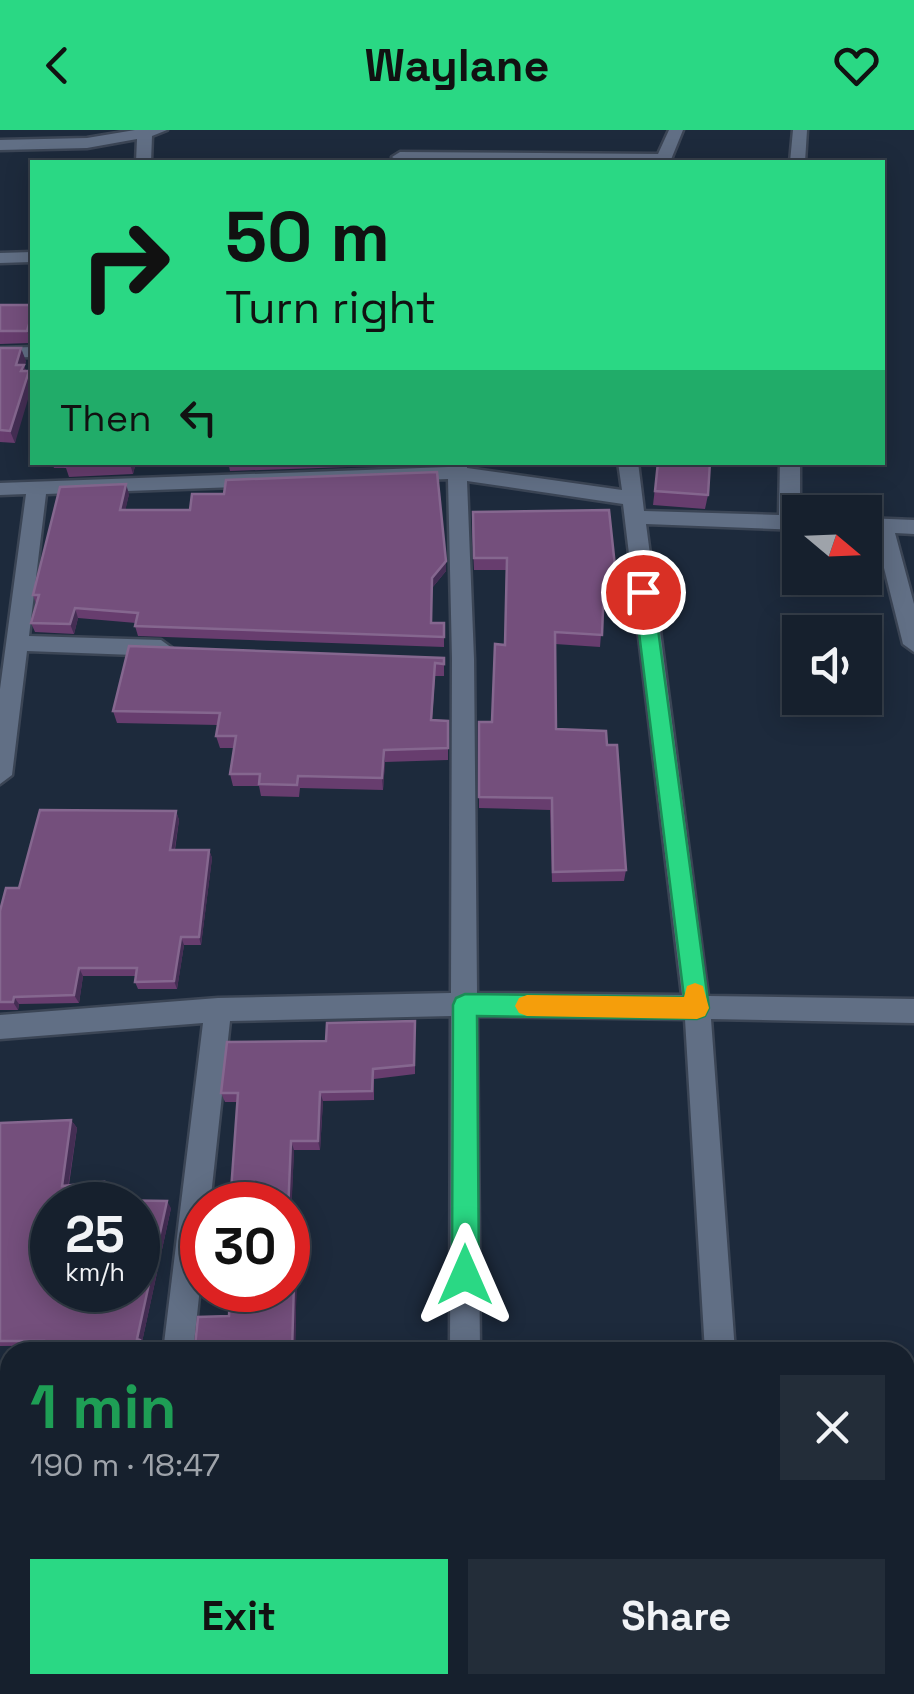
<!DOCTYPE html>
<meta charset="utf-8">
<style>
body{margin:0;font-family:"Space Grotesk",sans-serif;background:#232d39;color:#f1f3f6;height:100vh;display:flex;flex-direction:column;font-size:38px;white-space:nowrap}
*{box-sizing:border-box;margin:0}
p{font-size:32px;color:#9ea3aa}
.icon{flex:none;width:55px;height:55px;fill:none;stroke:currentColor;stroke-width:2;stroke-linecap:round;stroke-linejoin:round}
.map{position:relative;flex:1;overflow:hidden}
.details{position:absolute;left:0px;top:1212px;width:915px;height:352px;display:flex;flex-direction:column;background:#16202d;border-radius:30px 30px 0 0;box-shadow:0 5px 25px #0003,0 0 0 2px #353e49}
.details>*{flex:none}
.guide{position:absolute;left:30px;top:30px;width:855px;height:305px;border-radius:0px;box-shadow:0 5px 25px #0003,0 0 0 2px #353e49;background:#2ad884;color:#111;overflow:hidden}
.needle{width:65px;rotate:109deg}
.tools{position:absolute;left:782px;top:365px;display:grid;gap:20px}
.tools a{display:grid;place-items:center;width:100px;height:100px;border-radius:0px;background:#16202d;box-shadow:0 5px 25px #0003,0 0 0 2px #353e49;font-size:50px}
.speed{position:absolute;left:30px;top:1052px;display:flex;gap:20px;font-size:50px;font-weight:700;text-align:center}
.speed>*{display:grid;place-content:center;width:130px;height:130px;border-radius:50%;background:#16202d;box-shadow:0 5px 25px #0003,0 0 0 2px #353e49;line-height:1}
.speed small{font-size:25px;font-weight:400}
.speed .limit{border:15px solid #d22;background:#fff;color:#111}
.pin{position:absolute;display:grid;place-items:center;width:85px;height:85px;color:#fff;margin:-42px;border:5px solid #fff;border-radius:50%;box-shadow:0 2px 10px #0007}
.me{position:absolute;width:110px;margin:-55px;rotate:0deg;stroke-linejoin:round;filter:drop-shadow(0 0 8px #0008)}
.turn{display:flex;align-items:center;gap:35px;height:210px;padding:0 30px;font-size:45px}
.turn .icon{width:130px;height:130px;stroke-width:2.5}
.turn b{display:block;font-size:70px;line-height:85px}
.then{display:flex;align-items:center;height:95px;padding:0 30px;background:#0003;gap:20px;font-size:38px}
.round{display:grid;place-items:center;flex:none;width:105px;height:105px;border-radius:0px;background:#232d39}
.overview{display:flex;align-items:center;justify-content:space-between;height:170px;padding:0 30px}
h1{font-size:60px;font-weight:800;line-height:75px;color:#1e9e55}
.cta{display:flex;gap:20px;margin-top:auto;padding:20px 30px}
.cta a{flex:1;height:115px;border-radius:0px;background:#2ad884;color:#111;font-size:40px;font-weight:800;line-height:115px;text-align:center}
.cta a+a{background:#232d39;color:#f1f3f6}
header{display:flex;justify-content:space-between;align-items:center;height:130px;padding:0 30px;background:#2ad884;color:#111;font-size:45px;font-weight:800}
.map>svg:first-child{display:block}
.lines{fill:none;stroke-linecap:round;stroke-linejoin:round}
.minor-casing{stroke:#3b4555;stroke-width:5}
.minor{fill:#616f85;fill-rule:evenodd}
.wall{fill:#673d6e}
.shaded-wall{fill:#442e54}
.building{fill:#744f7c;stroke:#85678f;stroke-width:2.5;fill-rule:evenodd}
.route{fill:#2ad884;stroke:#1b8c56;stroke-width:2.5}
.slow{fill:#f59e0b}
</style>
<header><svg class="icon" aria-label="back" viewBox="0 0 24 24"><path d="M15 5l-7 7 7 7"/></svg>Waylane<svg class="icon" aria-label="heart" viewBox="0 0 24 24"><path d="M12 20l-8-8c-3-5 5-10 8-4 3-6 11-1 8 4z"/></svg></header>
<div class="map">
<svg width="914" height="1564" viewBox="0 0 914 1564">
<rect width="100%" height="100%" fill="#1d2a3c"/>
<g class="lines">
<!-- minor casing -->
<g class="minor-casing">
<g id="minor">
<polygon points="135,0 167,0 152,6 151,32 136,32 137,9 87,18 0,20 0,10 87,8"/>
<polygon points="669,0 683,0 670,32 400,32 392,27 400,22 658,24"/>
<polygon points="793,0 807,0 805,32 790,32"/>
<polygon points="32,122 32,132 0,133 0,123"/>
<polygon points="32,217 32,227 0,228 0,218"/>
<path d="M447 332H467V338L622 360 618 332H638L644 381 779 385 780 332H800V400L646 394 708 866 914 869V893L711 889 735 1222H705L685 889 477 886 480 1222H450L451 886 230 891 210 1075H202V1139L193 1222H163L203 893 0 909V885L218 868 451 863 452 529 448 349 46 364 29 506 161 510 172 518 161 526 27 521 12 645 0 654V559L26 364 0 365V353L448 337ZM467 351 623 374 682 865 477 863 474 529Z"/>
<polygon points="865,388 914,390 914,404 895,403 914,474 914,522 903,514 875,402 865,402"/>
<rect x="905" y="1487" width="9" height="34"/>
<rect x="0" y="1494" width="10" height="34"/>
<polygon points="126,1555 160,1555 160,1564 124,1564"/>
<polygon points="449,1555 483,1555 484,1564 448,1564"/>
<polygon points="726,1555 760,1555 762,1564 726,1564"/>
</g>
</g>
<!-- minor -->
<use href="#minor" class="minor"/>
</g>
<!-- wall -->
<g class="wall">
<polygon points="0,175 32,175 31,213 0,214"/>
<polygon points="0,218 26,231 24,236 26,241 15,313 0,312"/>
<polygon points="52,332 136,332 133,344 69,347 66,338 54,338"/>
<polygon points="228,332 405,332 405,335 230,341"/>
<polygon points="658,332 708,365 705,379 653,375"/>
<polygon points="129,364 125,380 446,441 432,458 431,493 444,493 444,517 138,506 135,496 136,493 78,488 74,504 35,502 31,493 36,474 33,465"/>
<polygon points="472,395 617,455 615,467 604,467 600,517 555,514 556,599 626,740 624,751 552,752 550,680 479,678 479,592 492,592 505,515 506,440 474,440"/>
<polygon points="444,528 444,546 435,546 432,590 448,591 448,630 385,632 383,660 300,658 299,667 261,666 259,656 233,656 230,644 234,618 220,618 216,606 218,595 117,593 113,581"/>
<polygon points="176,681 179,690 175,720 209,720 212,728 201,815 184,815 177,859 138,859 135,852 136,846 83,846 79,873 19,874 18,880 0,880 0,781 19,758"/>
<polygon points="415,891 415,944 374,949 374,970 323,971 320,1020 294,1020 291,1082 296,1082 298,1089 295,1222 223,1222 223,1220 200,1222 195,1216 198,1187 229,1186 230,1160 288,1160 288,1075 230,1075 237,972 225,972 221,963 227,912 326,911 327,893"/>
<polygon points="71,990 77,998 69,1055 104,1052 110,1059 108,1070 171,1078 142,1212 145,1215 0,1216 0,993"/>
</g>
<!-- shaded-wall -->
<g class="shaded-wall">
<polygon points="32,184 32,209 31,213 27,201"/>
<polygon points="21,218 26,231 24,236 28,246 29,241 32,256 15,313 10,301 16,235"/>
<polygon points="131,332 136,332 133,344 130,334"/>
<polygon points="126,354 129,364 123,391 120,380"/>
<polygon points="446,431 446,441 432,458 432,448"/>
<polygon points="75,478 78,488 74,504 70,494"/>
<polygon points="384,620 385,632 383,660 382,648"/>
<polygon points="176,681 179,690 173,729 170,720"/>
<polygon points="209,720 212,728 201,815 199,807"/>
<polygon points="181,807 184,815 177,859 174,851"/>
<polygon points="79,838 83,846 79,873 74,865"/>
<polygon points="14,867 19,874 18,880 13,872"/>
<polygon points="320,962 323,971 320,1020 318,1011"/>
<polygon points="71,990 77,998 67,1063 62,1056"/>
<polygon points="291,1011 294,1020 291,1090 288,1082"/>
<polygon points="104,1052 110,1059 108,1075 102,1070"/>
<polygon points="167,1071 171,1078 142,1212 145,1215 143,1222 137,1222 137,1209"/>
<polygon points="296,1082 298,1089 295,1222 292,1222"/>
</g>
<!-- building -->
<g class="building">
<polygon points="0,175 32,175 32,184 27,201 0,201"/>
<polygon points="0,218 21,218 16,235 24,235 21,241 29,241 10,301 0,300"/>
<polygon points="67,332 131,332 66,336"/>
<polygon points="658,332 710,332 708,365 655,361"/>
<polygon points="437,342 446,431 432,448 431,493 444,493 444,507 135,496 138,483 75,478 70,494 31,493 39,465 33,465 60,357 126,354 120,380 190,380 192,364 224,364 226,350"/>
<polygon points="609,380 617,455 604,455 602,505 555,502 556,599 606,601 607,615 617,615 626,740 553,742 552,668 479,667 479,592 492,592 495,514 505,515 507,428 474,428 473,382"/>
<polygon points="129,516 444,528 444,534 435,533 431,590 448,591 448,618 384,620 382,648 298,646 297,655 259,654 260,644 230,644 236,606 216,606 220,583 113,581"/>
<polygon points="40,680 176,681 170,720 209,720 199,807 181,807 174,851 135,852 137,838 79,838 74,865 14,867 13,872 0,872 0,781 6,758 19,758"/>
<polygon points="415,891 414,935 373,939 372,961 320,962 318,1011 291,1011 288,1082 296,1082 292,1222 223,1222 223,1214 195,1216 198,1187 229,1186 230,1160 288,1160 288,1075 230,1075 238,963 221,963 227,912 326,911 327,893"/>
<path d="M71 990 62 1056 104 1052 102 1070 167 1071 137 1209 140 1210 137 1222H43L44 1211H0V993ZM52 1075H138V1160H52Z"/>
<polygon points="10,1374 10,1456 0,1457 0,1375"/>
</g>
<!-- route -->
<polygon class="route" points="643,456 653,462 709,878 705,886 697,889 477,886 479,1145 475,1155 465,1159 456,1155 452,1145 453,875 456,868 465,864 684,867 634,462"/>
<!-- slow -->
<polygon class="slow" points="695,853 703,856 709,878 705,886 697,889 527,886 519,883 515,876 519,868 527,865 684,867 687,856"/>
</svg>
<div class="tools">
<a><svg class="needle" viewBox="-14 -14 28 28"><path d="M0-13l5 13h-10z" fill="#e53935"/><path d="M0 13l5-13h-10z" fill="#9ea3aa"/></svg></a>
<a><svg class="icon" aria-label="sound" viewBox="0 0 24 24"><path d="M4 9h4l5-4v14l-5-4H4zM17 9q2 3 0 6"/></svg></a>
</div>
<div class="speed"><div>25<small>km/h</small></div><div class="limit">30</div></div>
<div class="pin" style="left:643px;top:462px;background:#d93025"><svg class="icon" aria-label="arrive" viewBox="0 0 24 24"><path d="M6 21V4h12l-3 4 3 4H6"/></svg></div>
<svg class="me" style="left:465px;top:1145px" viewBox="-20 -20 40 40"><path d="M0-17L14 15 0 8-14 15z" fill="#2ad884" stroke="#fff" stroke-width="4"/></svg>
<div class="guide">
<div class="turn"><svg class="icon" aria-label="right" viewBox="0 0 24 24"><path d="M7 20v-9h11M14 6l5 5-5 5"/></svg><div><b>50 m</b>Turn right</div></div>
<div class="then">Then<svg class="icon" aria-label="left" viewBox="0 0 24 24"><path d="M17 20v-9H6M10 6l-5 5 5 5"/></svg></div>
</div>
<section class="details">
<div class="overview"><div><h1>1 min</h1><p>190 m · 18:47</p></div><a class="round"><svg class="icon" aria-label="close" viewBox="0 0 24 24"><path d="M6 6l12 12M18 6L6 18"/></svg></a></div>
<div class="cta"><a>Exit</a><a>Share</a></div>
</section>
</div>
